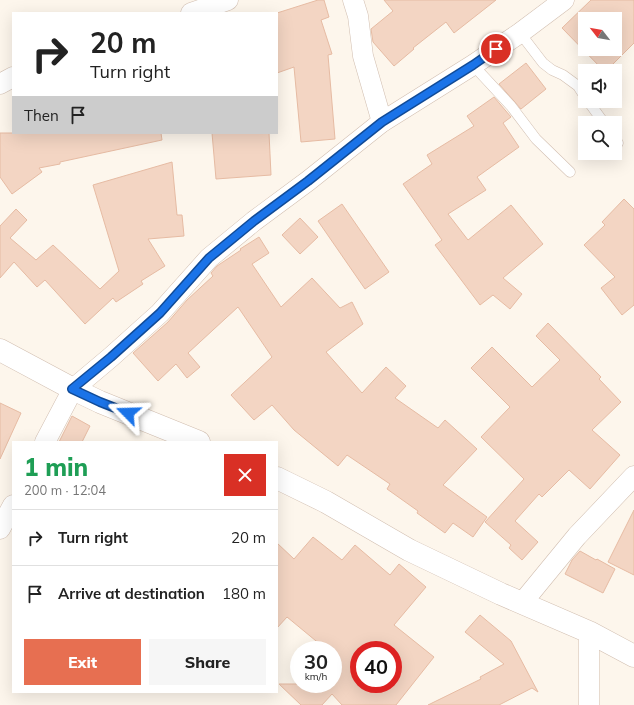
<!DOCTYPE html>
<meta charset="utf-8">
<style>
body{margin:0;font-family:Mulish,sans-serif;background:#f6f6f6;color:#222;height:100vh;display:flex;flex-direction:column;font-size:15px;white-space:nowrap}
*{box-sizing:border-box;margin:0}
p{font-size:13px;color:#767676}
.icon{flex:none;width:22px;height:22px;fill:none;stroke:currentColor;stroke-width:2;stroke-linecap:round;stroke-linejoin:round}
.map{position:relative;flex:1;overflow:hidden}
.details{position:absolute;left:12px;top:441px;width:266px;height:252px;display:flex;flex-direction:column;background:#fff;border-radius:0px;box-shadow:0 4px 16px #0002}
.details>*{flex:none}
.banner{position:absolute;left:12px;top:12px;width:266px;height:122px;border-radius:0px;box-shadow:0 4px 16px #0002;background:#fff;color:#222;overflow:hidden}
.needle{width:26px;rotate:301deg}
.tools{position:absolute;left:578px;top:12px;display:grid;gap:8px}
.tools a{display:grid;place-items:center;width:44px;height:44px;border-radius:0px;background:#fff;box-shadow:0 4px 16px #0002;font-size:20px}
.speed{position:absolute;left:290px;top:641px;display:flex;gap:8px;font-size:20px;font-weight:700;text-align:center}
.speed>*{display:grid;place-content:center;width:52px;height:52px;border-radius:50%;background:#fff;box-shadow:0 4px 16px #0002;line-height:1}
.speed small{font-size:10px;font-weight:400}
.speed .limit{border:6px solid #d22;background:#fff;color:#111}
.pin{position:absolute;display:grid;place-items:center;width:34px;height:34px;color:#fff;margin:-17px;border:2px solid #fff;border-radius:50%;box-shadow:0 1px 4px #0007}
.me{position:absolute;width:44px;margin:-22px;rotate:292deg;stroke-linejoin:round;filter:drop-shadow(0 0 3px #0008)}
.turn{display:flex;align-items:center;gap:14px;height:84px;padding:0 12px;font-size:18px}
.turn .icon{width:52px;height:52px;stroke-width:2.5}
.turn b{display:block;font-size:28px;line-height:34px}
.then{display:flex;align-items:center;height:38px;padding:0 12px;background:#0003;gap:8px;font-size:15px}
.round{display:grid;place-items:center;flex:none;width:42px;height:42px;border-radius:0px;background:#f6f6f6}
.headline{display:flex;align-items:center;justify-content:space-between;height:68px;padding:0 12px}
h1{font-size:24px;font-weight:800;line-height:30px;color:#1e9e55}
.primary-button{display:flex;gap:8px;margin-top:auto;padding:8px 12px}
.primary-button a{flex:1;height:46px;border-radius:0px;background:#e76f51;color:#fff;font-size:16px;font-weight:800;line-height:46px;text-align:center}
.primary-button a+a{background:#f6f6f6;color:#222}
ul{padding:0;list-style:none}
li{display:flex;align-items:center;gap:12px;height:56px;padding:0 12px;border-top:1px solid #e0e0e0}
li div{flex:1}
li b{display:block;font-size:15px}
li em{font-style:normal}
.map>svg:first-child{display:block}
.building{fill:#f3d5c3;stroke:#e6bba3;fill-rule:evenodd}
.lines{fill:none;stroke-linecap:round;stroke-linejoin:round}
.service-casing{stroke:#d1beb0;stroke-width:11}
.minor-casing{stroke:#d1beb0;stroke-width:21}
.tertiary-casing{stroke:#d1beb0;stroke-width:23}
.service{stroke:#fff;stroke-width:10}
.minor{stroke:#fff;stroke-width:20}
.tertiary{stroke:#fff;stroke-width:22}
.route-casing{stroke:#114b97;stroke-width:10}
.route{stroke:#1a73e8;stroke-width:7}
</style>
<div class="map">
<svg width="634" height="705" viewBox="0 0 634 705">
<rect width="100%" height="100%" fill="#fdf6ec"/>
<!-- building -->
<g class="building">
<polygon points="318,0 324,0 329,17 321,20 332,54 328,55 335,139 301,142 294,67 277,73 277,13"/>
<polygon points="384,0 496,0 454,33 446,22 413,48 414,49 394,66 373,42 371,29 393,11"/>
<path d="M591 0H634V43L606 71H604L562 28ZM585 19H615V49H585Z"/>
<polygon points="526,63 546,89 521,109 499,84"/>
<polygon points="494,97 511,117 503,123 519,147 477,177 486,190 448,214 468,240 511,205 543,244 503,278 522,294 510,309 493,295 480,305 435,245 442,240 403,184 432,164 427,155 474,126 467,116"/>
<polygon points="0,133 161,133 162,140 60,162 60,164 39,168 42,172 12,194 0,177"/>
<polygon points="212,133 269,133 271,175 216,179"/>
<polygon points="172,162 177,215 182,215 184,236 148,239 165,266 141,281 143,284 116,302 113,298 85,324 45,280 37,287 14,262 0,278 0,226 16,209 27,220 10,238 36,260 53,245 100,289 119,271 93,185"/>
<polygon points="624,199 634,209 634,305 622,315 601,288 615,277 584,245 605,225 602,222"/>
<polygon points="342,204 389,272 365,289 318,221"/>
<polygon points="300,218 318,237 300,254 282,235"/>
<polygon points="259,237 269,253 252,264 281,307 312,278 340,308 352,302 363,324 326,352 362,393 386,367 406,386 395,398 438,428 445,420 477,449 443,485 487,517 473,537 453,523 445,533 417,513 418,511 387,489 390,484 347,455 338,466 294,430 272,405 254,420 231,395 272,357 238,307 188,353 200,367 187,378 176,364 158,381 133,353 168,322 187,300 213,276 211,273 217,266 241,250 240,249"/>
<polygon points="548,323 601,377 599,379 621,402 592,430 620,455 590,489 569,470 542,497 539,494 515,521 538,542 522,560 509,548 511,545 485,522 524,479 481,437 510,407 471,368 492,347 532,387 560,360 536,336"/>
<polygon points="0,403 21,413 0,459"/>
<polygon points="72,416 90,426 82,442 59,442"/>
<polygon points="634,510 634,575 608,562"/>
<path d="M313 537 342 560 355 545 390 575 399 564 426 587 394 625 434 657 396 705H342L332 694 322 705H301L279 684H333V650H327L287 617 277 628V543L294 559ZM359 650H393V684H359Z"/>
<polygon points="580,551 596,560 597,559 615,569 603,593 565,574 572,560"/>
<polygon points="480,615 511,641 538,692 532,688 499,705 428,705 481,679 480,677 504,664 465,632"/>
</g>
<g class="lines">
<!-- service casing -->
<g class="service-casing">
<g id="service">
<polyline points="520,33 543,63 552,70 563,75 578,86 585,97"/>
<polyline points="473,65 511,106 536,139 570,172"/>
<polyline points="588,101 604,123"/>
<polyline points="615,139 618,143"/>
</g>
</g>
<!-- minor casing -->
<g class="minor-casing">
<g id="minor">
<polyline points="353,0 358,16 363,56 382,122"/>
<polyline points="191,13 228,0"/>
<polyline points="0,84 13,77"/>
<polyline points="45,442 73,389 111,357 160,313 209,258 254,221 308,181 382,122 473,65 520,33 564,0"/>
<polyline points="0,529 13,505"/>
<polyline points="522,603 577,536 634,476"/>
<polyline points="589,632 589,705"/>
</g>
</g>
<!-- tertiary casing -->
<g class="tertiary-casing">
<g id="tertiary">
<polyline points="0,350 73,389 100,402 199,442"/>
<polyline points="277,478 326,502 409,550 501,594 589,632 634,656"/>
</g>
</g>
<!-- service -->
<use href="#service" class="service"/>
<!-- minor -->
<use href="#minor" class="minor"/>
<!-- tertiary -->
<use href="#tertiary" class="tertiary"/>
</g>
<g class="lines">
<!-- route casing -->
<g class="route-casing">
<polyline id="route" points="128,413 100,402 72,389 111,357 160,313 209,258 254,221 308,181 382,122 473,65 496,49"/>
</g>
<!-- route -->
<use href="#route" class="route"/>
</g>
</svg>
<div class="tools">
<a><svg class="needle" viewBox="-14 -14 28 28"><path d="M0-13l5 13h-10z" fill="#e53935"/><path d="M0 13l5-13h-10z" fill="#767676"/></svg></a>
<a><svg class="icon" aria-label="sound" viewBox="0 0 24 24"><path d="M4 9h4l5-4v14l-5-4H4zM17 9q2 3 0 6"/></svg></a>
<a><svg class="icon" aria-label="search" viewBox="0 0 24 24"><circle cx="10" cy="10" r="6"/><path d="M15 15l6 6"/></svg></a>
</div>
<div class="speed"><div>30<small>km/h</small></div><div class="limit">40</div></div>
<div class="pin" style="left:496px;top:49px;background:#d93025"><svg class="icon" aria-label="arrive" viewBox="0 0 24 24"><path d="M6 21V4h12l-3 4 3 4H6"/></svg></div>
<svg class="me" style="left:128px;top:413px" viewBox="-20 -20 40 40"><path d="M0-17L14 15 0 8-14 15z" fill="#1a73e8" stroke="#fff" stroke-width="4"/></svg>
<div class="banner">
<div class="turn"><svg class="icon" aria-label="right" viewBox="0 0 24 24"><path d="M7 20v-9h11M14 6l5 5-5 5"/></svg><div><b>20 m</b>Turn right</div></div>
<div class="then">Then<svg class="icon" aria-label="arrive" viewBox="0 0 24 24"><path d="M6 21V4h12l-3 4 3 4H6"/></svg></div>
</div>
<section class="details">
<div class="headline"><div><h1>1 min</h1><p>200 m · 12:04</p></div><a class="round" style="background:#d93025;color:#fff"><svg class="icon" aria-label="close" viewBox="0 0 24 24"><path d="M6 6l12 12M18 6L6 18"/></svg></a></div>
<ul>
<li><svg class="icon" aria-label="right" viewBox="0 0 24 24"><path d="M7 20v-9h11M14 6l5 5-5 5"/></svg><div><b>Turn right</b></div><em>20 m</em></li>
<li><svg class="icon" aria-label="arrive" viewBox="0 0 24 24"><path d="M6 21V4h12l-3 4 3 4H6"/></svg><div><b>Arrive at destination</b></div><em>180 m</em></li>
</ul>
<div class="primary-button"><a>Exit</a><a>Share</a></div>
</section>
</div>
